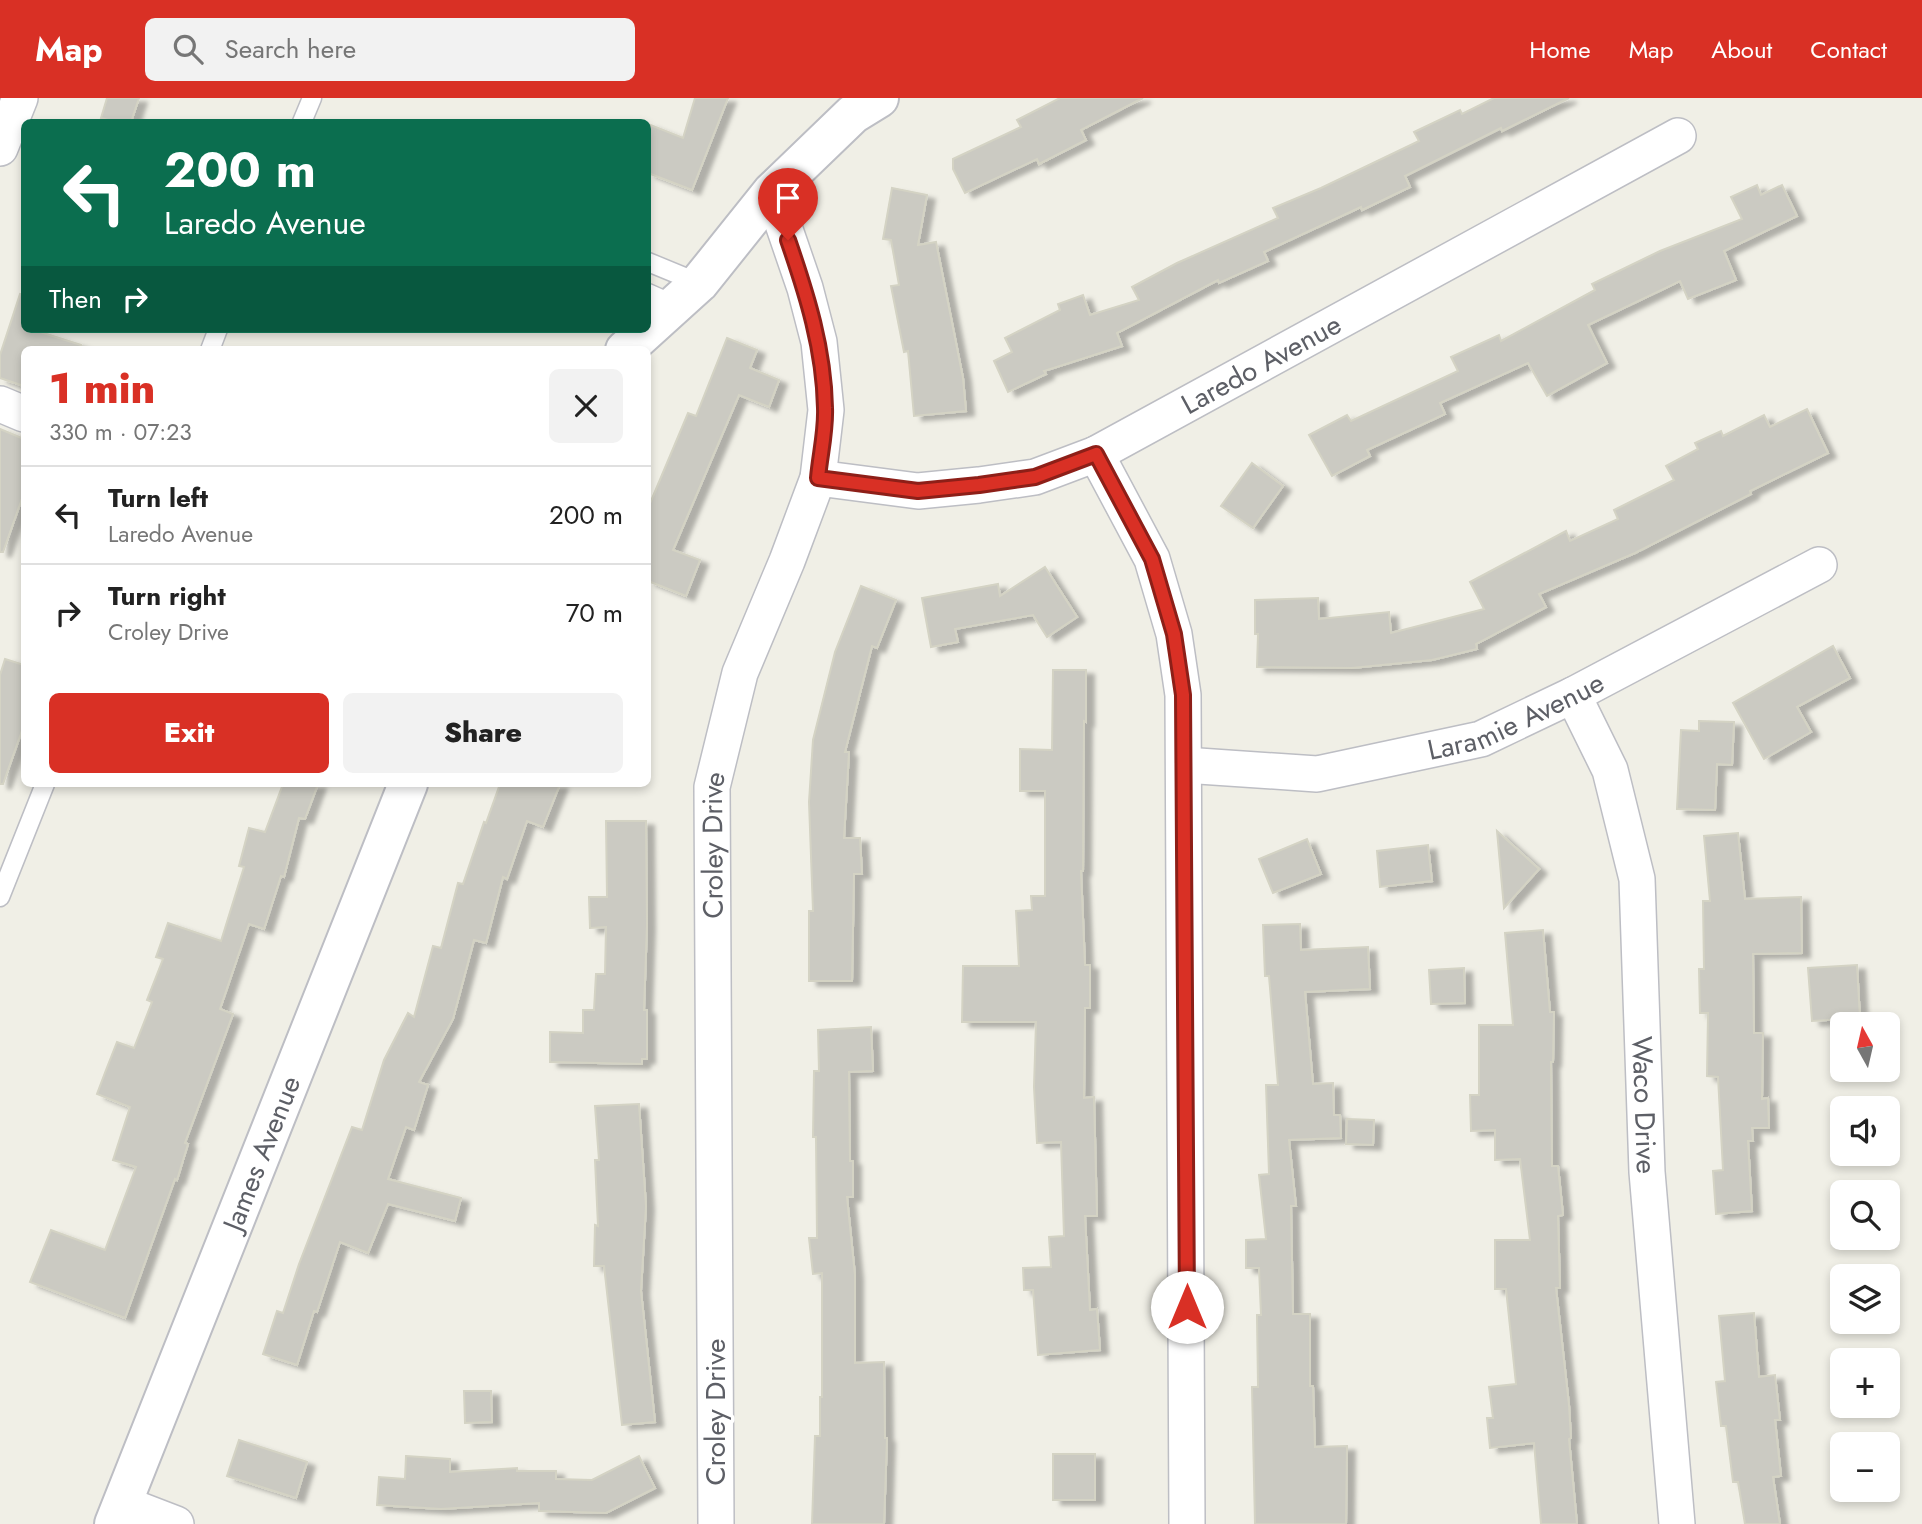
<!DOCTYPE html>
<meta charset="utf-8">
<style>
body{margin:0;font-family:Jost,sans-serif;background:#f2f2f2;color:#222;height:100vh;display:flex;flex-direction:column;font-size:26px;white-space:nowrap}
*{box-sizing:border-box;margin:0}
p{font-size:23px;color:#767676}
.icon{flex:none;width:38px;height:38px;fill:none;stroke:currentColor;stroke-width:2;stroke-linecap:round;stroke-linejoin:round}
.map{position:relative;flex:1;overflow:hidden}
.side{position:absolute;left:21px;top:248px;width:630px;height:441px;display:flex;flex-direction:column;background:#fff;border-radius:10px;box-shadow:0 4px 10px #0003}
.side>*{flex:none}
.hud{position:absolute;left:21px;top:21px;width:630px;height:214px;border-radius:10px;box-shadow:0 4px 10px #0003;background:#0b6e4f;color:#fff;overflow:hidden}
.needle{width:46px;rotate:352deg}
.controls{position:absolute;left:1830px;top:914px;display:grid;gap:14px}
.controls a{display:grid;place-items:center;width:70px;height:70px;border-radius:10px;background:#fff;box-shadow:0 4px 10px #0003;font-size:35px}
.pin{position:absolute;display:grid;place-items:center;width:60px;height:60px;color:#fff;margin:-72px -30px;border-radius:50% 50% 50% 0;rotate:-45deg;box-shadow:0 0 7px #0007}
.pin .icon{rotate:45deg}
.me{position:absolute;width:77px;margin:-38px;rotate:0deg;stroke-linejoin:round;filter:drop-shadow(0 0 5px #0008)}
.turn{display:flex;align-items:center;gap:24px;height:147px;padding:0 28px;font-size:32px}
.turn .icon{width:91px;height:91px;stroke-width:2.5}
.turn b{display:block;font-size:49px;line-height:60px}
.then{display:flex;align-items:center;height:66px;padding:0 28px;background:#0003;gap:14px;font-size:26px}
.round{display:grid;place-items:center;flex:none;width:74px;height:74px;border-radius:10px;background:#f2f2f2}
.headline{display:flex;align-items:center;justify-content:space-between;height:119px;padding:0 28px}
h1{font-size:42px;font-weight:800;line-height:52px;color:#d93025}
.action{display:flex;gap:14px;margin-top:auto;padding:14px 28px}
.action a{flex:1;height:80px;border-radius:10px;background:#d93025;color:#fff;font-size:28px;font-weight:800;line-height:80px;text-align:center}
.action a+a{background:#f2f2f2;color:#222}
ul{padding:0;list-style:none}
li{display:flex;align-items:center;gap:21px;height:98px;padding:0 28px;border-top:2px solid #e0e0e0}
li div{flex:1}
li b{display:block;font-size:26px}
li em{font-style:normal}
header{display:flex;align-items:center;gap:42px;box-sizing:border-box;height:98px;padding:0 35px;background:#d93025;color:#fff}
header strong{font-size:33px}
nav{display:flex;gap:38px;margin-inline-start:auto;font-size:24px}
.search{width:490px;height:63px;background:#f2f2f2;display:flex;align-items:center;gap:18px;box-sizing:border-box;padding:0 24px;border-radius:10px;color:#767676;font-size:26px}
.map>svg:first-child{display:block}
.building{fill:#cbcac2;stroke:#d4d3c4;stroke-width:2;filter:url(#shadow)}
.lines{fill:none;stroke-linecap:round;stroke-linejoin:round}
.service-casing{stroke:#bdbec4;stroke-width:21}
.minor-casing{stroke:#bdbec4;stroke-width:38}
.tertiary-casing{stroke:#bdbec4;stroke-width:42}
.service{stroke:#fff;stroke-width:18}
.minor{stroke:#fff;stroke-width:35}
.tertiary{stroke:#fff;stroke-width:38}
.route-casing{stroke:#8d1f18;stroke-width:18}
.route{stroke:#d93025;stroke-width:12}
.labels{text-anchor:middle;dominant-baseline:central;stroke-width:7;stroke-linejoin:round;paint-order:stroke}
.street-label{font-size:28px;fill:#5d5f66;stroke:#fff}
</style>
<header>
<strong>Map</strong>
<div class="search"><svg class="icon" aria-label="search" viewBox="0 0 24 24"><circle cx="10" cy="10" r="6"/><path d="M15 15l6 6"/></svg>Search here</div>
<nav><a>Home</a><a>Map</a><a>About</a><a>Contact</a></nav>
</header>
<div class="map">
<svg width="1922" height="1426" viewBox="0 0 1922 1426">
<defs>
<filter id="shadow"><feDropShadow dx="8" dy="4.5" stdDeviation="2" flood-color="#0004"/></filter>
</defs>
<rect width="100%" height="100%" fill="#f0efe6"/>
<!-- building -->
<g class="building">
<polygon points="107,0 139,0 131,24 115,24 101,20"/>
<polygon points="695,0 728,0 692,92 648,75 648,26 683,40"/>
<polygon points="1060,0 1143,0 1081,32 1086,42 1039,66 1037,61 965,95 953,71 953,61 1021,29 1017,22"/>
<polygon points="1494,0 1569,0 1502,33 1501,30 1405,78 1410,89 1362,112 1361,109 1264,154 1268,163 1219,185 1218,182 1117,235 1122,248 1044,273 1046,276 1008,294 994,263 1012,254 1005,240 1060,212 1058,206 1083,197 1090,217 1139,202 1132,189 1177,165 1278,120 1273,110 1321,90 1419,43 1414,34 1460,12 1462,16"/>
<polygon points="1757,87 1761,97 1782,87 1797,118 1724,153 1736,182 1688,201 1680,183 1588,227 1607,265 1547,298 1528,265 1440,305 1445,316 1367,352 1370,358 1332,378 1309,337 1347,317 1351,323 1458,273 1451,259 1499,237 1501,243 1595,192 1592,186 1660,153 1742,121 1731,99"/>
<polygon points="892,90 927,97 918,147 936,144 963,280 966,313 914,318 908,253 904,254 891,188 899,187 891,142 883,141"/>
<polygon points="20,196 24,197 24,231 31,231 81,247 80,252 24,252 24,288 0,280 0,257"/>
<polygon points="727,240 757,252 750,270 779,282 769,309 739,297 673,452 700,462 686,498 648,483 648,410 688,315 696,318"/>
<polygon points="1807,311 1828,355 1750,393 1751,396 1635,455 1539,496 1546,509 1476,546 1477,551 1432,562 1352,570 1257,569 1258,536 1255,536 1255,502 1318,500 1319,521 1389,514 1391,535 1484,511 1470,484 1566,433 1570,443 1618,421 1614,412 1674,382 1666,368 1698,351 1695,345 1721,333 1723,338 1764,317 1770,329"/>
<polygon points="0,331 24,341 24,395 3,454 0,454"/>
<polygon points="1252,365 1283,388 1253,430 1221,408"/>
<polygon points="1045,469 1077,519 1047,539 1033,517 955,531 958,544 931,549 922,500 998,486 1000,498"/>
<polygon points="861,488 896,502 877,550 872,548 845,654 849,654 844,740 860,740 862,776 854,776 852,883 809,883 809,813 813,813 809,704 813,642 835,554"/>
<polygon points="1833,548 1850,580 1797,609 1811,634 1764,661 1733,605"/>
<polygon points="5,561 24,567 24,627 3,686 0,686 0,577"/>
<polygon points="1053,572 1086,572 1086,624 1084,623 1083,773 1081,773 1085,867 1090,867 1090,910 1085,910 1084,1000 1094,999 1097,1118 1085,1118 1090,1212 1097,1211 1100,1252 1038,1257 1033,1192 1024,1192 1023,1170 1051,1169 1049,1139 1064,1138 1061,1044 1037,1045 1034,989 1036,924 962,924 963,868 1019,868 1016,813 1032,812 1031,798 1045,798 1045,693 1020,693 1020,651 1052,652"/>
<polygon points="1699,623 1734,624 1732,667 1717,666 1715,712 1677,711 1681,632 1699,633"/>
<polygon points="283,686 318,686 305,721 299,720 284,779 281,778 264,831 249,826 220,911 233,916 185,1045 188,1046 177,1082 175,1081 125,1220 30,1184 51,1132 105,1152 136,1069 113,1062 130,1009 97,996 106,972 117,944 134,950 152,904 147,902 163,861 156,859 168,825 221,843 244,769 239,768 249,730 265,734"/>
<polygon points="500,686 560,686 543,729 527,723 507,781 503,779 486,845 474,842 453,921 419,984 428,987 414,1032 406,1029 388,1081 461,1100 455,1123 388,1106 368,1155 340,1144 317,1214 314,1213 297,1267 263,1256 277,1213 283,1215 299,1166 352,1029 362,1032 384,962 408,915 414,919 433,848 441,850 458,785 463,786 484,724 486,725"/>
<polygon points="606,723 646,723 647,827 644,912 647,912 647,961 642,961 642,966 550,964 550,934 583,935 583,912 594,912 596,876 605,876 606,829 590,830 589,799 607,799"/>
<polygon points="1497,733 1539,771 1504,810"/>
<polygon points="1738,735 1745,801 1801,799 1802,855 1753,856 1754,935 1763,935 1762,1001 1768,1000 1769,1030 1752,1030 1753,1043 1748,1043 1752,1113 1716,1116 1713,1073 1723,1072 1718,979 1707,978 1708,915 1700,915 1699,871 1704,871 1703,803 1710,803 1704,738"/>
<polygon points="1307,741 1321,776 1273,795 1259,761"/>
<polygon points="1428,747 1432,783 1380,789 1377,753"/>
<polygon points="1300,826 1301,852 1368,849 1370,891 1305,894 1313,986 1333,985 1334,1017 1340,1017 1341,1040 1289,1042 1296,1108 1291,1108 1293,1216 1310,1216 1310,1288 1313,1288 1315,1349 1347,1348 1346,1426 1255,1426 1252,1289 1258,1289 1257,1217 1261,1217 1259,1170 1246,1170 1246,1142 1266,1141 1259,1077 1269,1076 1266,987 1278,987 1269,878 1265,878 1263,827"/>
<polygon points="1543,832 1550,914 1554,914 1553,964 1551,964 1552,1068 1558,1068 1563,1117 1558,1118 1560,1190 1556,1190 1569,1307 1571,1340 1569,1341 1577,1426 1541,1426 1534,1345 1490,1350 1487,1320 1493,1320 1489,1289 1516,1286 1506,1191 1495,1191 1495,1142 1530,1142 1520,1061 1495,1062 1495,1032 1471,1033 1470,997 1479,997 1479,927 1513,927 1505,835"/>
<polygon points="1857,867 1860,920 1812,923 1808,870"/>
<polygon points="1464,870 1465,905 1431,906 1429,872"/>
<polygon points="871,929 873,973 849,974 850,1063 853,1063 853,1099 847,1099 855,1177 855,1265 884,1264 885,1340 887,1340 884,1426 812,1426 815,1338 820,1338 820,1299 822,1299 822,1175 813,1176 809,1140 817,1140 816,1039 813,1039 814,973 819,973 818,932"/>
<polygon points="639,1006 646,1108 641,1193 655,1324 622,1327 604,1168 594,1168 595,1127 598,1128 595,1062 599,1062 595,1008"/>
<polygon points="1347,1021 1374,1022 1373,1047 1346,1046"/>
<polygon points="1754,1215 1759,1279 1775,1277 1780,1322 1775,1322 1781,1378 1773,1379 1780,1426 1745,1426 1738,1384 1733,1384 1726,1328 1721,1328 1716,1284 1725,1283 1719,1218"/>
<polygon points="464,1293 491,1293 492,1324 465,1325"/>
<polygon points="239,1342 307,1364 296,1400 227,1378"/>
<rect x="1053" y="1356" width="42" height="46"/>
<polygon points="406,1358 450,1361 450,1374 517,1370 517,1373 556,1373 556,1381 592,1382 639,1358 655,1390 606,1415 539,1413 539,1405 441,1411 377,1407 379,1379 405,1381"/>
</g>
<g class="lines">
<!-- service casing -->
<g class="service-casing">
<g id="service">
<polyline points="302,24 312,0"/>
<polyline points="648,164 699,185"/>
<polyline points="648,195 675,207"/>
<polyline points="210,252 218,231"/>
<polyline points="0,799 45,686"/>
</g>
</g>
<!-- minor casing -->
<g class="minor-casing">
<g id="minor">
<polyline points="0,50 20,0"/>
<polyline points="0,306 24,316"/>
<polyline points="1096,356 1152,461 1174,536 1183,597 1187,1426"/>
<path id="s1" d="M818 380 918 393 979 387 1035 379 1096 356 1678 38"/>
<path id="s2" d="M1573 597 1610 672 1637 781 1647 1074 1677 1426"/>
<path id="s3" d="M1184 667 1317 676 1481 641 1573 597 1819 467"/>
<polyline points="124,1406 176,1426"/>
<path id="s4" d="M716 1426 712 689 740 575 787 463 818 380 826 312 819 244 805 190 772 94"/>
</g>
</g>
<!-- tertiary casing -->
<g class="tertiary-casing">
<g id="tertiary">
<polyline points="625,252 699,185 772,94 853,16 879,0"/>
<path id="s5" d="M114 1426 408 686"/>
</g>
</g>
<!-- service -->
<use href="#service" class="service"/>
<!-- minor -->
<use href="#minor" class="minor"/>
<!-- tertiary -->
<use href="#tertiary" class="tertiary"/>
</g>
<g class="lines">
<!-- route casing -->
<g class="route-casing">
<path id="route" d="M788 142C807 197 824 251 825 310 826 333 820 357 818 380L918 393 979 387 1035 379 1096 356 1152 461 1174 536 1183 597 1187 1209"/>
</g>
<!-- route -->
<use href="#route" class="route"/>
</g>
<g class="labels">
<!-- street labels -->
<g class="street-label">
<text stroke="none"><textPath href="#s1" startOffset="472">Laredo Avenue</textPath></text>
<text stroke="none"><textPath href="#s3" startOffset="341">Laramie Avenue</textPath></text>
<text stroke="none"><textPath href="#s4" startOffset="679">Croley Drive</textPath></text>
<text stroke="none"><textPath href="#s2" startOffset="422">Waco Drive</textPath></text>
<text stroke="none"><textPath href="#s5" startOffset="399">James Avenue</textPath></text>
<text transform="translate(715 1314) rotate(-90)">Croley Drive</text>
</g>
</g>
</svg>
<div class="controls">
<a><svg class="needle" viewBox="-14 -14 28 28"><path d="M0-13l5 13h-10z" fill="#e53935"/><path d="M0 13l5-13h-10z" fill="#767676"/></svg></a>
<a><svg class="icon" aria-label="sound" viewBox="0 0 24 24"><path d="M4 9h4l5-4v14l-5-4H4zM17 9q2 3 0 6"/></svg></a>
<a><svg class="icon" aria-label="search" viewBox="0 0 24 24"><circle cx="10" cy="10" r="6"/><path d="M15 15l6 6"/></svg></a>
<a><svg class="icon" aria-label="layers" viewBox="0 0 24 24"><path d="M12 4l9 5-9 5-9-5zM3 14l9 5 9-5"/></svg></a>
<a>+</a>
<a>−</a>
</div>
<div class="pin" style="left:788px;top:142px;background:#d93025"><svg class="icon" aria-label="arrive" viewBox="0 0 24 24"><path d="M6 21V4h12l-3 4 3 4H6"/></svg></div>
<svg class="me" style="left:1187px;top:1209px" viewBox="-20 -20 40 40"><circle r="19" fill="#fff"/><path d="M0-13L10 11 0 6-10 11z" fill="#d93025"/></svg>
<div class="hud">
<div class="turn"><svg class="icon" aria-label="left" viewBox="0 0 24 24"><path d="M17 20v-9H6M10 6l-5 5 5 5"/></svg><div><b>200 m</b>Laredo Avenue</div></div>
<div class="then">Then<svg class="icon" aria-label="right" viewBox="0 0 24 24"><path d="M7 20v-9h11M14 6l5 5-5 5"/></svg></div>
</div>
<section class="side">
<div class="headline"><div><h1>1 min</h1><p>330 m · 07:23</p></div><a class="round"><svg class="icon" aria-label="close" viewBox="0 0 24 24"><path d="M6 6l12 12M18 6L6 18"/></svg></a></div>
<ul>
<li><svg class="icon" aria-label="left" viewBox="0 0 24 24"><path d="M17 20v-9H6M10 6l-5 5 5 5"/></svg><div><b>Turn left</b><p>Laredo Avenue</p></div><em>200 m</em></li>
<li><svg class="icon" aria-label="right" viewBox="0 0 24 24"><path d="M7 20v-9h11M14 6l5 5-5 5"/></svg><div><b>Turn right</b><p>Croley Drive</p></div><em>70 m</em></li>
</ul>
<div class="action"><a>Exit</a><a>Share</a></div>
</section>
</div>
